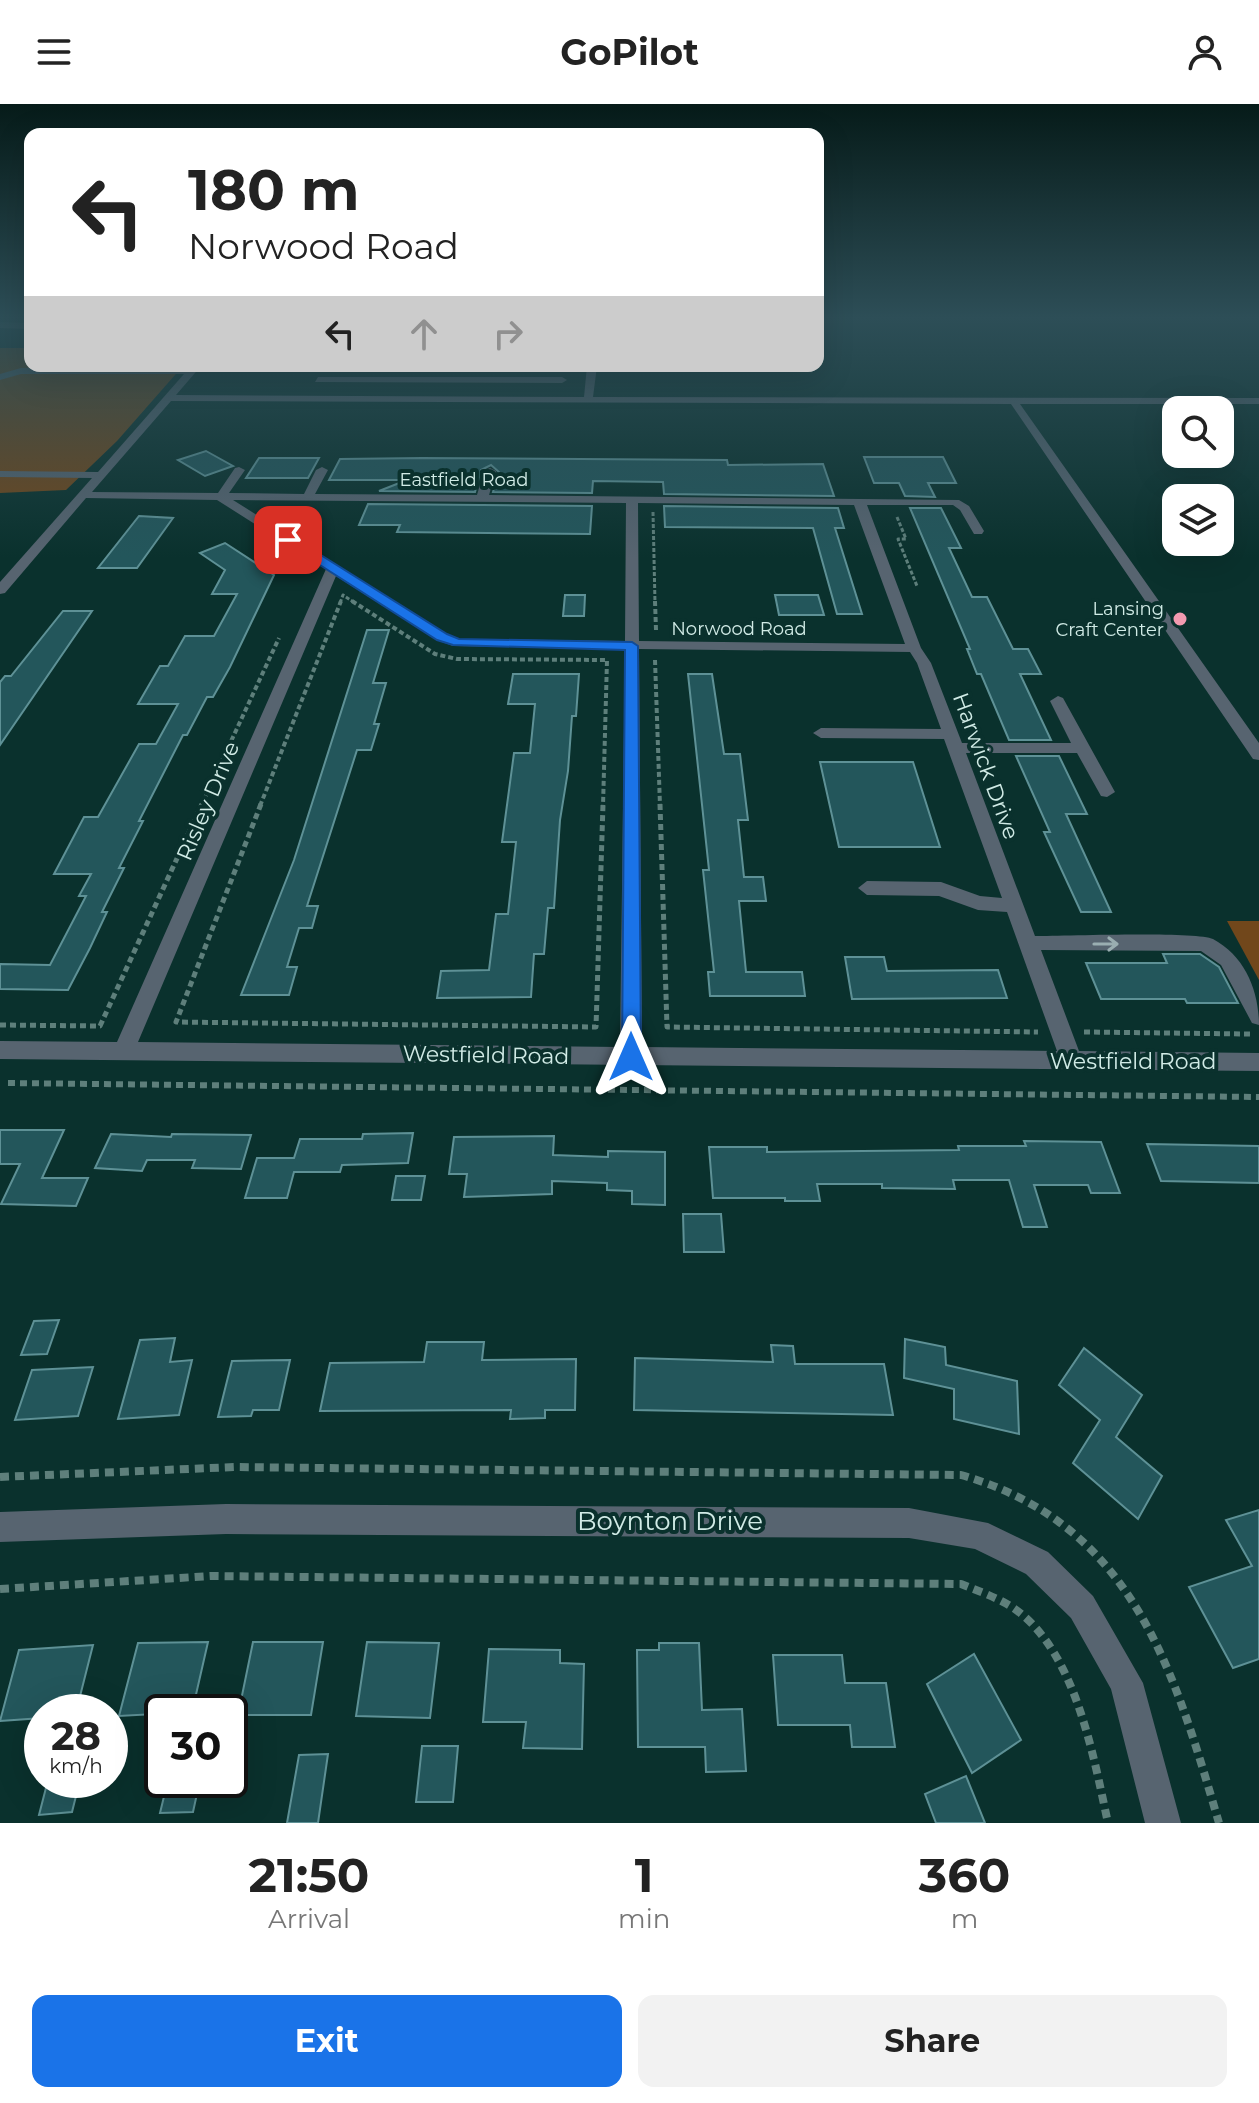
<!DOCTYPE html>
<style>
body{margin:0;font-family:Montserrat,sans-serif;background:#f2f2f2;color:#222;height:100vh;display:flex;flex-direction:column;font-size:30px;white-space:nowrap}
*{box-sizing:border-box;margin:0}
p{font-size:26px;color:#767676}
.icon{flex:none;width:44px;height:44px;fill:none;stroke:currentColor;stroke-width:2;stroke-linecap:round;stroke-linejoin:round}
.map{position:relative;height:1719px;overflow:hidden}
.side{display:flex;flex-direction:column;background:#fff;flex:1}
.side>*{flex:none}
.hud{position:absolute;left:24px;top:24px;width:800px;height:244px;border-radius:16px;box-shadow:0 8px 32px #0002;background:#fff;color:#222;overflow:hidden}
.fabs{position:absolute;left:1162px;top:292px;display:grid;gap:16px}
.fabs a{display:grid;place-items:center;width:72px;height:72px;border-radius:16px;background:#fff;box-shadow:0 8px 32px #0002;font-size:40px}
.speed{position:absolute;left:24px;top:1590px;display:flex;gap:16px;font-size:40px;font-weight:700;text-align:center}
.speed>*{display:grid;place-content:center;width:104px;height:104px;border-radius:50%;background:#fff;box-shadow:0 8px 32px #0002;line-height:1}
.speed small{font-size:20px;font-weight:400}
.speed .limit{border:4px solid #111;border-radius:12px;background:#fff;color:#111}
.pin{position:absolute;display:grid;place-items:center;width:68px;height:68px;color:#fff;margin:-34px;border-radius:16px;box-shadow:0 4px 12px #0006}
.me{position:absolute;width:88px;margin:-44px;rotate:0deg;stroke-linejoin:round;filter:drop-shadow(0 0 6px #0008)}
.turn{display:flex;align-items:center;gap:28px;height:168px;padding:0 32px;font-size:36px}
.turn .icon{width:104px;height:104px;stroke-width:2.5}
.turn b{display:block;font-size:56px;line-height:68px}
.lanes{display:flex;align-items:center;height:76px;padding:0 32px;background:#0003;justify-content:center;gap:40px;direction:ltr}
.lanes .off{opacity:.35}
.eta{display:flex;justify-content:space-evenly;align-items:center;height:136px;text-align:center}
.eta b{font-size:48px;font-weight:700;line-height:56px}
.cta{display:flex;gap:16px;margin-top:auto;padding:16px 32px}
.cta a{flex:1;height:92px;border-radius:16px;background:#1a73e8;color:#fff;font-size:32px;font-weight:700;line-height:92px;text-align:center}
.cta a+a{background:#f2f2f2;color:#222}
header{display:flex;justify-content:space-between;align-items:center;height:104px;padding:0 32px;background:#fff;font-size:36px;font-weight:700}
.map>svg:first-child{display:block}
.green{fill:#71471b}
.building{fill:#23565b;stroke:#5e9196;stroke-width:2}
.lines{fill:none;stroke-linecap:round;stroke-linejoin:round}
.path-far4{stroke:#5e7f7b;stroke-width:3;stroke-dasharray:4 2;stroke-linecap:butt}
.path-far3{stroke:#5e7f7b;stroke-width:4;stroke-dasharray:5 3;stroke-linecap:butt}
.path-far2{stroke:#5e7f7b;stroke-width:5;stroke-dasharray:6 4;stroke-linecap:butt}
.path-far1{stroke:#5e7f7b;stroke-width:6;stroke-dasharray:7 5;stroke-linecap:butt}
.path{stroke:#5e7f7b;stroke-width:8;stroke-dasharray:9 6;stroke-linecap:butt}
.minor{fill:#576470;fill-rule:evenodd}
.oneway{stroke:#9aaeb1}
.route{fill:#1a73e8;stroke:#114b97;stroke-width:2}
.poi-dot{fill:#f29ab0;stroke:#0a312d;stroke-width:3}
.labels{text-anchor:middle;dominant-baseline:central;stroke-width:8;stroke-linejoin:round;paint-order:stroke}
.far-street-label{font-size:18px;fill:#d1ebe6;stroke:#0a312d}
.far-poi-label{font-size:18px;fill:#d1ebe6;stroke:#0a312d;text-anchor:end}
.street-label{font-size:22px;fill:#d1ebe6;stroke:#0a312d}
.near-street-label{font-size:26px;fill:#d1ebe6;stroke:#0a312d}
</style>
<header><svg class="icon" aria-label="menu" viewBox="0 0 24 24"><path d="M4 6h16M4 12h16M4 18h16"/></svg>GoPilot<svg class="icon" aria-label="person" viewBox="0 0 24 24"><circle cx="12" cy="8" r="4"/><path d="M4 21q1-7 8-7t8 7"/></svg></header>
<div class="map">
<svg width="1259" height="1719" viewBox="0 0 1259 1719">
<rect width="100%" height="100%" fill="#0a312d"/>
<!-- green -->
<g class="green">
<polygon points="0,244 30,244 30,262 182,263 117,337 66,386 0,389"/>
<polygon points="1227,817 1259,817 1259,876"/>
</g>
<!-- building -->
<g class="building">
<polygon points="206,347 233,362 205,372 178,356"/>
<polygon points="864,353 943,353 956,379 928,379 935,393 905,392 899,379 874,379"/>
<polygon points="259,354 319,354 308,374 246,374"/>
<polygon points="422,354 727,356 728,361 823,360 834,392 664,390 663,378 593,377 592,389 493,388 499,368 491,361 481,366 475,388 379,387 407,376 329,376 340,355"/>
<polygon points="368,400 592,402 590,430 397,428 400,421 359,421"/>
<polygon points="664,402 838,404 844,424 835,424 862,510 837,510 813,424 665,423"/>
<polygon points="910,404 941,404 961,444 949,444 972,493 987,493 1013,545 1028,545 1041,570 1020,570 1051,636 1009,636 981,570 977,570 967,545 970,545"/>
<polygon points="139,412 173,414 137,464 98,464"/>
<polygon points="225,439 274,471 230,563 213,593 207,593 187,631 183,631 139,717 143,717 119,764 124,764 102,808 107,808 90,844 68,886 0,885 0,860 50,861 86,792 79,792 91,770 54,770 84,713 98,713 139,640 156,640 178,600 138,600 160,562 168,562 185,532 214,532 237,490 212,490 225,466 200,449"/>
<polygon points="565,491 585,491 584,512 563,512"/>
<polygon points="775,491 818,491 824,511 779,511"/>
<polygon points="63,507 92,507 0,641 0,578 5,572 11,572"/>
<polygon points="367,526 389,526 373,579 386,579 374,620 379,620 371,646 357,646 307,802 318,802 312,824 299,824 287,863 297,863 289,891 241,891 294,756"/>
<polygon points="513,570 579,570 576,612 572,612 568,667 560,716 554,804 548,804 544,850 534,850 531,893 437,894 441,867 489,866 496,810 508,810 516,738 502,738 514,649 530,649 535,600 508,600"/>
<polygon points="688,570 712,570 724,650 740,650 748,716 738,716 744,773 763,773 766,797 739,797 746,868 802,868 805,892 710,892 708,868 714,868 703,766 709,766"/>
<polygon points="1016,652 1059,652 1087,710 1066,710 1111,808 1081,808 1044,728 1050,728"/>
<polygon points="820,658 913,658 940,743 839,743"/>
<polygon points="1163,850 1200,850 1219,863 1238,899 1187,899 1185,895 1101,895 1086,859 1167,859"/>
<polygon points="845,853 884,853 887,867 998,866 1007,894 852,895"/>
<polygon points="0,1026 64,1026 42,1074 88,1074 76,1102 1,1100 20,1060 0,1060"/>
<polygon points="413,1029 408,1059 342,1061 340,1068 294,1068 287,1094 245,1094 257,1054 294,1054 300,1035 362,1035 363,1030"/>
<polygon points="111,1030 171,1033 172,1030 251,1031 241,1065 192,1064 195,1056 147,1056 142,1067 95,1064"/>
<polygon points="554,1032 553,1051 608,1053 608,1047 665,1048 665,1101 632,1100 632,1087 607,1086 607,1079 552,1077 552,1090 464,1093 467,1070 449,1070 454,1033"/>
<polygon points="1024,1037 1101,1038 1120,1089 1091,1089 1088,1081 1034,1081 1047,1123 1023,1123 1009,1076 953,1076 955,1085 882,1084 882,1080 817,1080 820,1097 785,1097 785,1094 713,1094 709,1043 767,1043 767,1048 959,1046 958,1042 1026,1042"/>
<polygon points="1147,1040 1259,1042 1259,1079 1161,1077"/>
<polygon points="396,1072 425,1072 421,1096 392,1096"/>
<polygon points="683,1110 721,1110 724,1148 684,1148"/>
<polygon points="59,1216 47,1250 21,1251 34,1217"/>
<polygon points="175,1234 170,1258 192,1256 179,1311 118,1315 140,1236"/>
<polygon points="905,1235 945,1243 946,1261 1017,1277 1019,1330 954,1315 954,1285 904,1274"/>
<polygon points="427,1238 484,1238 482,1256 576,1255 575,1306 545,1306 545,1314 510,1315 511,1306 320,1307 330,1259 424,1258"/>
<polygon points="771,1241 793,1242 795,1260 884,1260 893,1311 634,1306 635,1254 773,1258"/>
<polygon points="1084,1244 1142,1291 1116,1333 1162,1372 1138,1415 1073,1359 1100,1316 1059,1281"/>
<polygon points="290,1256 279,1306 253,1306 251,1312 218,1313 232,1257"/>
<polygon points="93,1263 78,1312 15,1316 32,1266"/>
<polygon points="1259,1406 1259,1555 1233,1564 1189,1483 1252,1462 1226,1416"/>
<polygon points="208,1538 192,1608 119,1612 138,1539"/>
<polygon points="253,1538 323,1538 311,1611 238,1611"/>
<polygon points="367,1538 439,1539 430,1614 356,1612"/>
<polygon points="659,1539 699,1539 702,1606 742,1605 746,1667 706,1668 705,1643 638,1643 637,1546 659,1546"/>
<polygon points="93,1541 76,1608 42,1608 42,1614 0,1617 19,1546"/>
<polygon points="489,1545 560,1546 560,1559 584,1560 582,1645 523,1644 526,1618 483,1618"/>
<polygon points="974,1550 1021,1636 972,1669 927,1580"/>
<polygon points="773,1551 842,1551 845,1579 886,1579 895,1643 852,1643 850,1621 778,1621"/>
<polygon points="422,1642 458,1642 453,1698 416,1698"/>
<polygon points="328,1650 318,1719 287,1719 299,1651"/>
<polygon points="966,1672 985,1719 936,1719 925,1690"/>
<polygon points="48,1676 80,1676 72,1708 39,1711"/>
<polygon points="168,1676 200,1676 193,1708 160,1709"/>
</g>
<g class="lines">
<!-- path-far4 -->
<g class="path-far4">
<polyline points="653,408 655,499"/>
<polyline points="897,413 906,435 898,435 917,482"/>
<polyline points="340,499 343,491 355,499"/>
</g>
<!-- path-far3 -->
<g class="path-far3">
<polyline points="352,497 435,550 457,555 607,556 603,702"/>
<polyline points="655,497 656,526"/>
<polyline points="655,556 660,702"/>
<polyline points="201,702 279,534"/>
<polyline points="260,702 341,497"/>
</g>
<!-- path-far2 -->
<g class="path-far2">
<polyline points="261,700 176,918 596,923 603,700"/>
<polyline points="660,700 667,923 1038,928"/>
<polyline points="0,921 100,922 202,700"/>
<polyline points="1084,928 1250,930"/>
</g>
<!-- path-far1 -->
<polyline class="path-far1" points="8,979 1259,993"/>
<!-- path -->
<g class="path">
<path d="M0 1373 235 1363 961 1371C1133 1420 1174 1566 1219 1719"/>
<path d="M0 1485 211 1472 961 1480C978 1487 996 1493 1012 1503 1075 1545 1093 1650 1108 1719"/>
</g>
<!-- minor -->
<g class="minor">
<polygon points="0,218 30,219 30,225 0,224"/>
<path d="M191 262H201L176 291 584 293 587 262H597L593 293 1259 294V300H1020L1259 639V656L1253 655 1011 300 171 297 92 388 218 389 235 364 239 363 245 366 229 389 304 390 316 366 322 363 328 366 315 390 477 391 484 367 490 364 496 367 489 391 959 396 969 402 984 427 982 430H974L960 406 953 401H867L921 544 931 559 962 639H1071L1050 597 1058 592 1063 594 1115 688 1107 693 1101 692 1077 649H966L1035 832C1063 832 1196 827 1213 835 1245 852 1259 887 1259 921L1252 919 1221 861 1201 847 1041 846 1079 947 1259 949V967L0 955V937L117 938 326 465 217 396 86 394 5 489 0 490V478L92 374 0 373V367L98 368 184 270H21L0 276V270L21 264ZM233 396 626 399 625 537 460 535 447 530ZM638 399 854 401 905 540 639 537ZM336 472 437 536 453 542 625 545 620 943 138 938ZM639 545 910 548 917 559 941 625 821 624 813 629 821 634 944 635 1002 794 980 792 941 778 867 777 858 784 867 791 939 792 978 806 1007 808 1057 947 642 943Z"/>
<polygon points="318,273 562,273 567,276 562,279 315,278"/>
<polygon points="226,1400 909,1404 988,1419 1048,1448 1093,1492 1143,1579 1181,1719 1145,1719 1111,1585 1071,1514 1026,1470 975,1445 909,1434 226,1430 0,1438 0,1408"/>
</g>
</g>
<!-- one-way arrows -->
<defs><path id="oneway-shaft" d="M-6 0H5M1.5-3L5.5 0L1.5 3" fill="none" stroke-width="1.6" stroke-linecap="round" stroke-linejoin="round" transform="scale(2)"/></defs>
<use class="oneway" href="#oneway-shaft" transform="translate(1106 840)"/>
<!-- sky -->
<linearGradient id="sky" x2="0" y2="1"><stop stop-color="#061b19"/><stop offset="0.47" stop-color="#2d4e57"/><stop offset="1" stop-color="#2d4e57" stop-opacity="0"/></linearGradient>
<rect width="1259" height="454" fill="url(#sky)"/>
<!-- route -->
<polygon class="route" points="284,433 292,433 447,530 459,535 632,538 638,542 641,953 638,959 631,961 624,959 622,953 625,546 453,541 437,536 284,438"/>
<!-- markers -->
<circle class="poi-dot" cx="1180" cy="515" r="8"/>
<g class="labels">
<!-- far-street labels -->
<g class="far-street-label">
<text x="464" y="376">Eastfield Road</text>
<text x="739" y="525">Norwood Road</text>
</g>
<!-- far-poi labels -->
<g class="far-poi-label">
<text x="1164" y="505">Lansing<tspan x="1164" dy="21">Craft Center</tspan></text>
</g>
<!-- street labels -->
<g class="street-label">
<text transform="translate(986 662) rotate(70)">Harwick Drive</text>
<text transform="translate(208 697) rotate(-67)">Risley Drive</text>
<text transform="translate(486 951) rotate(1)">Westfield Road</text>
<text x="1133" y="957">Westfield Road</text>
</g>
<!-- near-street labels -->
<g class="near-street-label">
<text x="670" y="1417">Boynton Drive</text>
</g>
</g>
</svg>
<div class="fabs">
<a><svg class="icon" aria-label="search" viewBox="0 0 24 24"><circle cx="10" cy="10" r="6"/><path d="M15 15l6 6"/></svg></a>
<a><svg class="icon" aria-label="layers" viewBox="0 0 24 24"><path d="M12 4l9 5-9 5-9-5zM3 14l9 5 9-5"/></svg></a>
</div>
<div class="speed"><div>28<small>km/h</small></div><div class="limit">30</div></div>
<div class="pin" style="left:288px;top:436px;background:#d93025"><svg class="icon" aria-label="arrive" viewBox="0 0 24 24"><path d="M6 21V4h12l-3 4 3 4H6"/></svg></div>
<svg class="me" style="left:631px;top:953px" viewBox="-20 -20 40 40"><path d="M0-17L14 15 0 8-14 15z" fill="#1a73e8" stroke="#fff" stroke-width="4"/></svg>
<div class="hud">
<div class="turn"><svg class="icon" aria-label="left" viewBox="0 0 24 24"><path d="M17 20v-9H6M10 6l-5 5 5 5"/></svg><div><b>180 m</b>Norwood Road</div></div>
<div class="lanes"><svg class="icon" aria-label="left" viewBox="0 0 24 24"><path d="M17 20v-9H6M10 6l-5 5 5 5"/></svg><svg class="icon off" aria-label="ahead" viewBox="0 0 24 24"><path d="M12 20V5M6 11l6-6 6 6"/></svg><svg class="icon off" aria-label="right" viewBox="0 0 24 24"><path d="M7 20v-9h11M14 6l5 5-5 5"/></svg></div>
</div>
</div>
<section class="side">
<div class="eta">
<div><b>21:50</b><p>Arrival</p></div>
<div><b>1</b><p>min</p></div>
<div><b>360</b><p>m</p></div>
</div>
<div class="cta"><a>Exit</a><a>Share</a></div>
</section>
